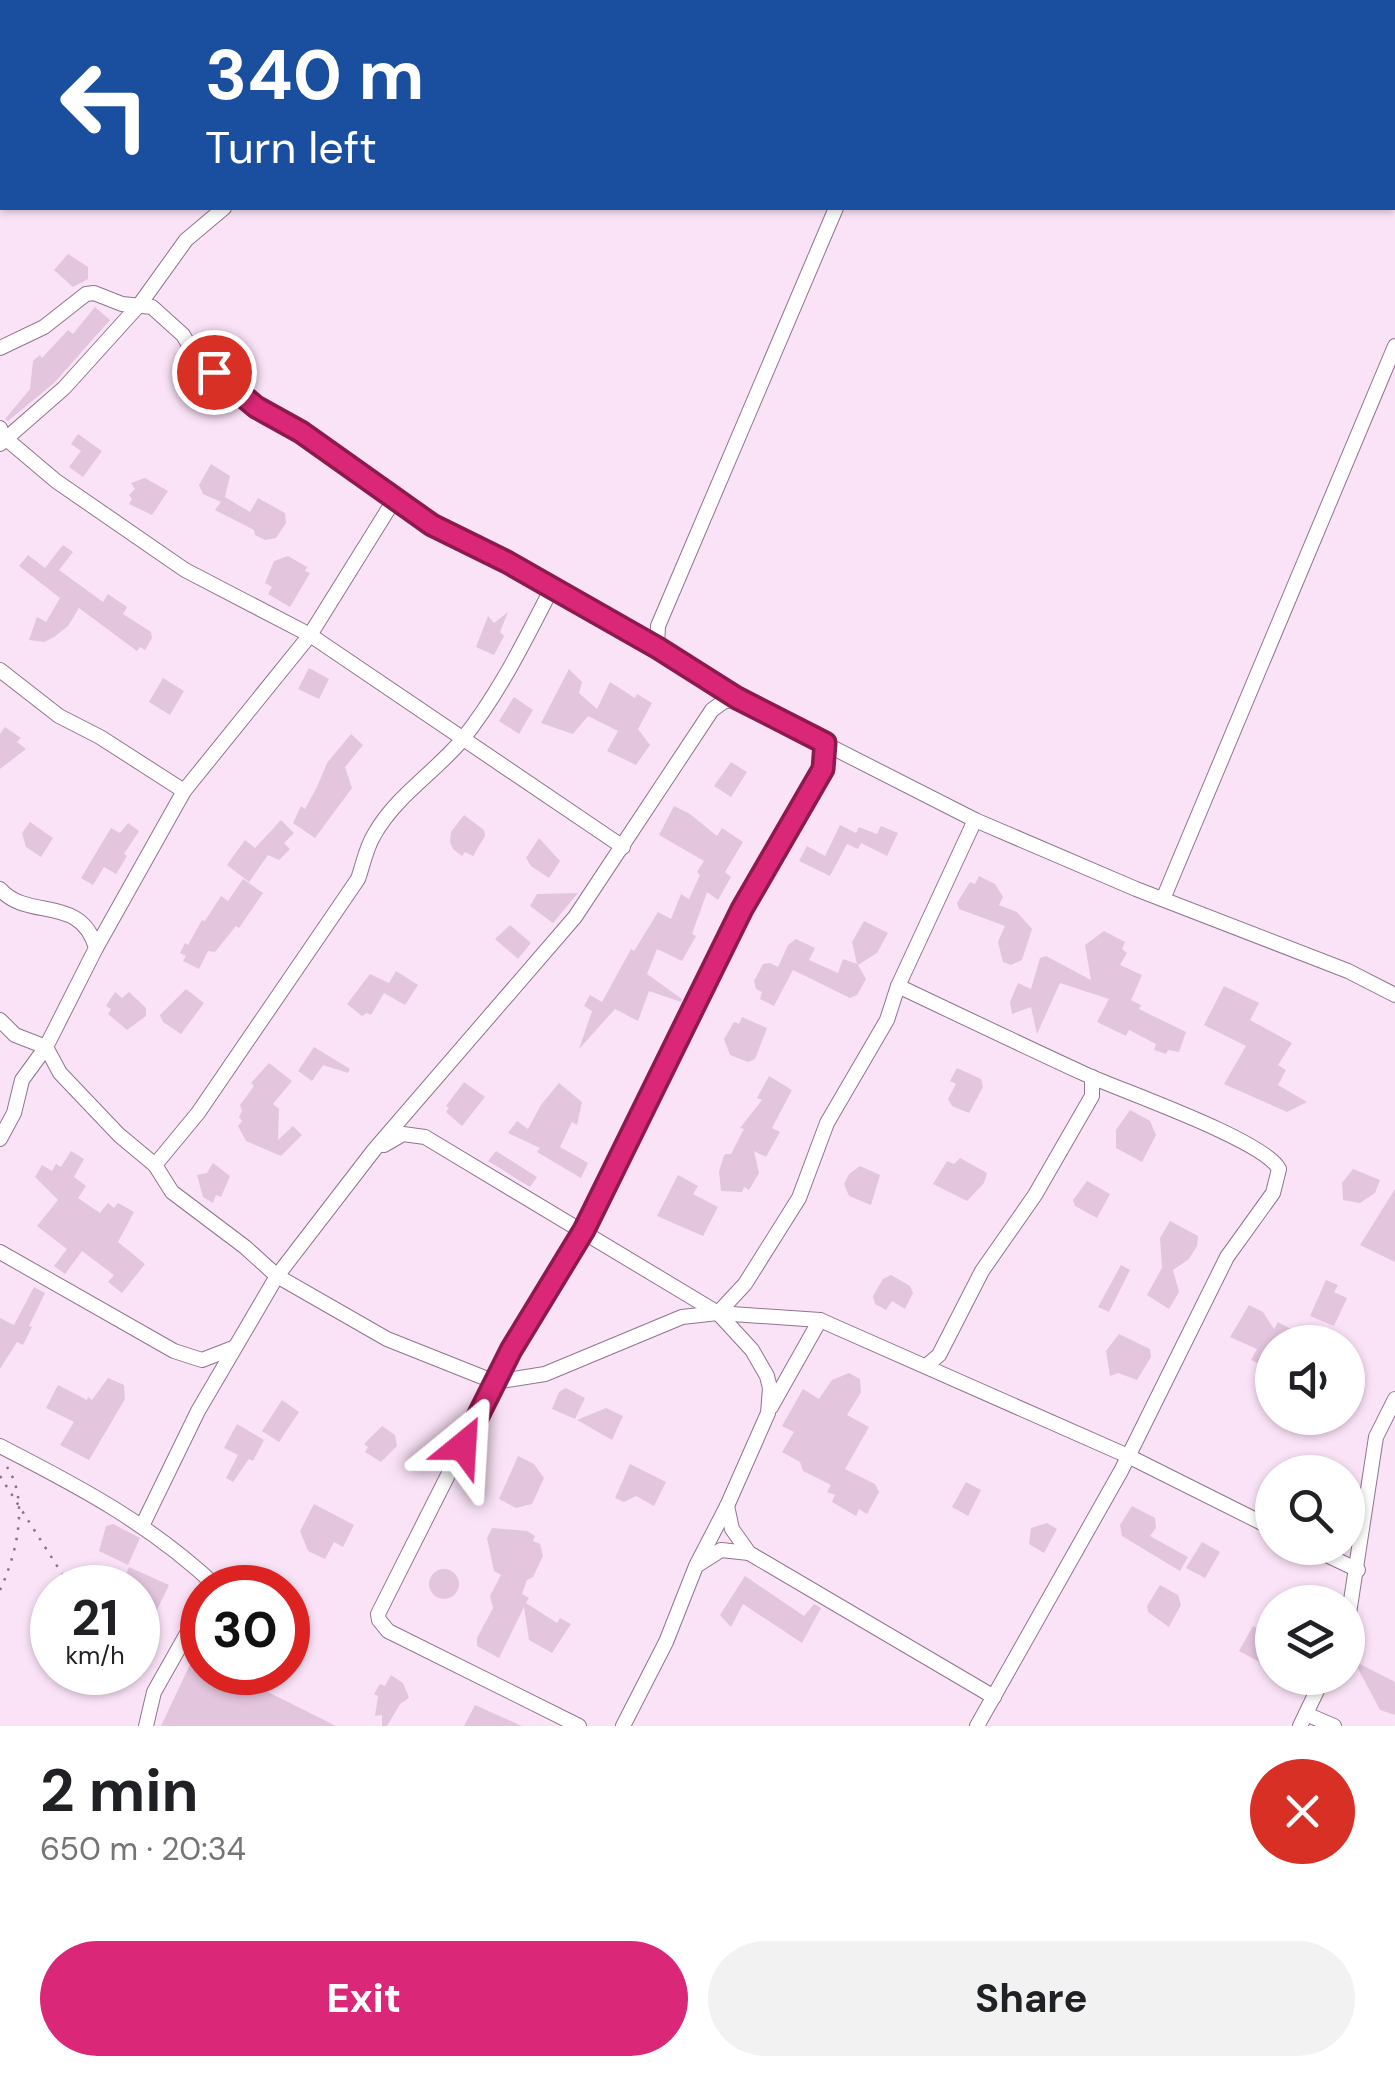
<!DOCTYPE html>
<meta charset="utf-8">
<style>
body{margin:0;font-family:"DM Sans",sans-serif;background:#f2f2f2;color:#202124;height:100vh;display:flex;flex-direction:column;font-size:38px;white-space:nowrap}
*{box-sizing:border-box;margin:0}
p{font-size:32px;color:#757577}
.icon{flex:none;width:55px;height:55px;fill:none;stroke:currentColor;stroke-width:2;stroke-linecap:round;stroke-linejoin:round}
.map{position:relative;height:1726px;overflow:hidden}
.sheet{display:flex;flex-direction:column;background:#fff;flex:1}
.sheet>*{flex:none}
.guide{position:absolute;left:0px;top:0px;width:1395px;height:210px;box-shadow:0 2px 8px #0004;background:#1a4fa0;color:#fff;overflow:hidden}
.buttons{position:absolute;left:1255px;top:1325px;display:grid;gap:20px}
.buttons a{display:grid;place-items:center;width:110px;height:110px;border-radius:50%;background:#fff;box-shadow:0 2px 8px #0004;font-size:50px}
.speed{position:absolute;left:30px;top:1565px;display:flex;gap:20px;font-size:50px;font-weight:700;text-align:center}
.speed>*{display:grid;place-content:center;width:130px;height:130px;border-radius:50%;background:#fff;box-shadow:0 2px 8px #0004;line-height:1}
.speed small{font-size:25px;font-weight:400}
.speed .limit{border:15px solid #d22;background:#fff;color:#111}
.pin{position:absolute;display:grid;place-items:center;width:85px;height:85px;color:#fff;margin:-42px;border:5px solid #fff;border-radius:50%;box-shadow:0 2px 10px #0007}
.me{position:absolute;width:110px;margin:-55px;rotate:27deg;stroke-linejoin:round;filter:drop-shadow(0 0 8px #0008)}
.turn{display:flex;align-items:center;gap:35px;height:210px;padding:0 40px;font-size:45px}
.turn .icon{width:130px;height:130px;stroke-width:2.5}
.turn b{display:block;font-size:70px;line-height:85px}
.round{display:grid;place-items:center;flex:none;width:105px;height:105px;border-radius:52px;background:#f2f2f2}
.headline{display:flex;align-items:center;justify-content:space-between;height:170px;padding:0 40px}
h1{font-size:60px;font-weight:700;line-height:75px}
.primary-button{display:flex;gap:20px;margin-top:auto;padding:20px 40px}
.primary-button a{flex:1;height:115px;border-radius:60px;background:#db2777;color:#fff;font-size:40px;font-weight:700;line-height:115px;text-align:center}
.primary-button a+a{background:#f2f2f2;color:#202124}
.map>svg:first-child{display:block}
.building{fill:#e3c5de}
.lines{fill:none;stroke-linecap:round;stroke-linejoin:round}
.minor-casing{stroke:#90758c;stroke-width:16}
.path{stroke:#857482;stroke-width:2.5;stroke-dasharray:2.5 8;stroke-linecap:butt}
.minor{stroke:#fff;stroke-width:14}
.route-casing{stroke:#8e194d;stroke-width:25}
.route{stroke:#db2777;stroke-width:18}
</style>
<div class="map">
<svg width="1395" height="1726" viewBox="0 0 1395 1726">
<rect width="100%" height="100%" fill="#fbe3f7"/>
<!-- building -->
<g class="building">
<polygon points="68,254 88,267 88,279 73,287 54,270"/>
<polygon points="95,307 110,320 54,383 8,421 5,419 30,389 33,361 40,355 42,358 68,330 73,334"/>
<polygon points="78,434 102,451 83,477 69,467 81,451 71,444"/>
<polygon points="211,464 230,476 225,497 250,512 258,498 285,513 286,523 276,538 265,540 255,535 254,530 215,510 221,502 203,494 199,485"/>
<polygon points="145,478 168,491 152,515 129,504 132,499 129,495 135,489 131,483"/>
<polygon points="63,545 73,552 59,570 103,602 108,594 127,607 123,614 151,632 152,638 145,650 140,647 137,651 79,608 68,626 54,637 44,642 29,640 37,617 46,622 60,598 19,566 28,555 45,568"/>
<polygon points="288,556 307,567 305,571 310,573 290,607 268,594 272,587 265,583 274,561"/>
<polygon points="508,612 500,632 504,636 494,655 476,647 488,616 494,623"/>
<polygon points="309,668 329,679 319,699 298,689"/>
<polygon points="569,669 582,682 579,693 597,709 610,682 635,698 637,694 652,703 638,729 650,745 636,765 607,751 618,731 588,716 573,734 541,723"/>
<polygon points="163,678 184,691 170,715 149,702"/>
<polygon points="514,697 533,710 519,734 499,721"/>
<polygon points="5,727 21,738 17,742 26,749 0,769 0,734"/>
<polygon points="351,734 363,745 345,767 352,788 315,838 293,823 301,806 305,809 317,787 327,763"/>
<polygon points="731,762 747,772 731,797 714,786"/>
<polygon points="674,806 690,814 717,836 722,828 743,842 725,872 731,877 718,900 707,892 692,934 696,936 682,961 657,949 647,974 682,999 681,1002 649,991 638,1021 615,1009 579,1049 592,1011 584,1006 590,995 602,1002 631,949 634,951 658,912 671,919 681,894 689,899 700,875 697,872 704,861 659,835"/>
<polygon points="464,815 484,830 485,836 473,856 465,852 462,856 453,849 450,842 451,832"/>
<polygon points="281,820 294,833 284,843 290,849 279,860 268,855 249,882 227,865 245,840 255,848"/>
<polygon points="30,822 53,838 41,857 26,847 22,833"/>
<polygon points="128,823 139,831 124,854 127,856 116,874 104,867 93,885 81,878 111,828 120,833"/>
<polygon points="840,825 856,833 859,827 877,834 881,826 898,833 887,856 861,843 858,849 847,844 830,876 799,861 807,846 825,856"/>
<polygon points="539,838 560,861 549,878 531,866 526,858"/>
<polygon points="979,876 995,884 1003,897 999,905 1017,912 1032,929 1022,960 1011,965 1003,962 998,942 1005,926 959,909 957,903 970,882 975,884"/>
<polygon points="243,879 263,893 239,928 236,926 215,952 208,951 199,969 183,961 186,956 180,953 185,943 188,945 202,920 205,921 221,896 228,901"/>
<polygon points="578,893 553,923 530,906 537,894"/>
<polygon points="864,921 888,933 877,953 858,965 866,979 857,995 850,998 793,970 774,1006 760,999 762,992 756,989 754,981 763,964 770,963 778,967 788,945 796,939 815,948 809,960 838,973 843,959 857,964 852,942"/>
<polygon points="510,925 531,943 518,959 495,939"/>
<polygon points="1104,931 1125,942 1122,949 1127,953 1120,965 1142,975 1131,1000 1141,1005 1139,1009 1186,1032 1179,1052 1168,1050 1166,1054 1154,1050 1156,1044 1129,1030 1126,1036 1097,1022 1109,999 1060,983 1037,1034 1031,1007 1012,1014 1010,1002 1018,983 1031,989 1040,958 1046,956 1091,980 1085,945"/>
<polygon points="396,971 418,985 405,1005 384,993 371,1015 367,1013 362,1016 347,1004 370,974 389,983"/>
<polygon points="1224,986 1259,1003 1250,1020 1292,1043 1278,1065 1286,1070 1278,1085 1307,1102 1287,1112 1224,1084 1246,1046 1204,1025"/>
<polygon points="186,989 204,1003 181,1034 163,1022 160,1015"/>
<polygon points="115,992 122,998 129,992 146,1008 146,1016 127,1030 108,1014 111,1009 106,1006"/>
<polygon points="742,1017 767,1028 755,1059 748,1062 730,1055 724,1039 734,1022 739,1024"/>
<polygon points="314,1047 350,1069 348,1073 323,1065 312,1081 298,1071"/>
<polygon points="269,1063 292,1081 273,1104 279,1109 278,1140 293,1126 302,1135 281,1156 246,1141 238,1126 242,1121 239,1117 242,1111 240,1105 254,1086 251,1083"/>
<polygon points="957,1068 981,1079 983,1087 969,1113 952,1106 948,1099 956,1084 950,1081"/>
<polygon points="769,1076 792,1090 772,1128 780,1132 766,1157 754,1151 759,1173 749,1190 744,1187 742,1192 721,1191 719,1172 723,1158 725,1154 731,1154 744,1129 740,1128 762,1100 757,1098"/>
<polygon points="464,1082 485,1097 462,1126 446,1112 449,1108 446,1106"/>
<polygon points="559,1083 582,1102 577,1125 572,1122 560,1147 588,1163 581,1178 537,1152 540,1148 508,1133 517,1121 528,1129 541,1105"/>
<polygon points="1130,1110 1150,1121 1156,1135 1142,1162 1116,1148 1116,1130"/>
<polygon points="71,1151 84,1159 74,1177 86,1186 78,1198 100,1213 108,1203 114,1208 118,1203 134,1212 118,1242 145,1264 122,1293 108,1282 114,1275 82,1251 65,1274 54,1266 67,1249 37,1226 58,1200 35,1177 42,1165 52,1171 56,1164 61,1167"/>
<polygon points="496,1151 537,1177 530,1187 488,1161"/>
<polygon points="960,1158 987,1173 984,1183 967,1201 933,1184 947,1161 954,1164"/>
<polygon points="213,1163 230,1176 221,1197 216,1195 213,1203 203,1197 197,1175 207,1173"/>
<polygon points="860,1166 880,1175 871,1205 849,1196 844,1184 849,1174"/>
<polygon points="1353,1169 1380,1180 1375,1193 1360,1203 1343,1200 1342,1183"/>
<polygon points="678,1175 698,1186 693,1194 718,1207 703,1236 657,1216"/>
<polygon points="1087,1181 1110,1194 1097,1218 1075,1206 1073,1200"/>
<polygon points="1395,1189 1395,1262 1360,1245"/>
<polygon points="1170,1221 1198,1236 1197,1246 1189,1259 1173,1270 1179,1292 1169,1309 1147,1295 1162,1268 1160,1238"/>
<polygon points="1121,1265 1130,1270 1109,1312 1098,1307"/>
<polygon points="891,1275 910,1286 913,1293 905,1309 892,1301 886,1310 875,1304 873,1296 883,1279"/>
<polygon points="1326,1280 1338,1285 1334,1292 1347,1298 1334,1326 1310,1316"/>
<polygon points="34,1287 45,1293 29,1326 32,1327 23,1345 17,1342 0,1369 0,1318 14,1325"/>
<polygon points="1249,1305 1263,1312 1274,1329 1278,1322 1298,1333 1293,1342 1272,1342 1269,1368 1251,1360 1257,1349 1230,1337"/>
<polygon points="1119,1334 1150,1349 1151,1357 1137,1380 1118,1373 1110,1376 1106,1351"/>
<polygon points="849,1373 860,1379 861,1392 847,1415 869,1427 845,1469 875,1484 879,1492 867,1514 859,1509 856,1516 832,1502 835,1495 827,1492 831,1485 803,1471 800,1462 782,1452 794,1432 782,1426 803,1389 819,1399 832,1380"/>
<polygon points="108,1378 124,1385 125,1399 89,1460 60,1445 74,1422 46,1408 58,1385 87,1400 88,1397 92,1400"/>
<polygon points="566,1388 585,1398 575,1419 552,1409 559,1392"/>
<polygon points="282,1400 299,1412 279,1442 262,1431"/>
<polygon points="606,1408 623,1416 612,1440 577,1420"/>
<polygon points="237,1424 264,1440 253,1461 249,1459 233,1482 226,1478 238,1455 224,1448"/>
<polygon points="382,1426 395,1435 397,1446 381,1462 365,1452 368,1447 364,1444"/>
<polygon points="518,1456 534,1464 544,1478 532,1504 516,1508 499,1499"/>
<polygon points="630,1464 666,1482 654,1506 636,1496 624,1502 615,1498"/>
<polygon points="966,1482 981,1490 968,1516 952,1507"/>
<polygon points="314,1504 354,1525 343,1547 334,1542 325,1559 308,1551 300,1531"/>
<polygon points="1132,1506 1155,1518 1156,1528 1150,1536 1188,1557 1180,1571 1122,1536 1120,1525"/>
<polygon points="1047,1523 1057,1529 1044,1553 1029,1544 1031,1528"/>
<polygon points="113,1524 140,1538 128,1565 99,1551 106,1526"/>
<polygon points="492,1528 527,1531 535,1536 533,1541 540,1544 543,1556 533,1577 527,1580 522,1594 529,1598 526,1603 557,1623 560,1618 571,1624 552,1653 529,1640 524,1607 499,1658 477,1646 477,1638 493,1608 490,1596 501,1575 494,1571 487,1538"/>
<polygon points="1202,1542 1220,1552 1205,1578 1186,1568"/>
<polygon points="129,1567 169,1585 156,1612 138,1604 138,1588 120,1588"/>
<circle cx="444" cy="1584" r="15"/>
<polygon points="745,1576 804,1616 814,1604 821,1608 802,1643 743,1604 731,1627 720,1615"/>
<polygon points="1160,1585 1178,1595 1181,1605 1169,1627 1148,1612 1147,1606"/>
<polygon points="1253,1626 1272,1636 1272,1644 1263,1664 1239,1651"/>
<polygon points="202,1639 202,1672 228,1672 336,1726 161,1726"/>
<polygon points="1354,1661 1395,1682 1395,1715 1380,1710"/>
<polygon points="391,1675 403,1683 409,1698 400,1704 387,1726 382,1726 382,1715 375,1716 378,1696 374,1694 380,1684 385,1686"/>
<polygon points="475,1705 522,1726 464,1726"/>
</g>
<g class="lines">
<!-- minor casing -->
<g class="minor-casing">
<g id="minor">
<polyline points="455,2 457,0"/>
<polyline points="925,2 926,0"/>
<polyline points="0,348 44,327 86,294 94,293 122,304 152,307 183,335 199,362 256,407 301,432 394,500 432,525 507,562 657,648 737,699 975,820 1136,889 1348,971 1395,995"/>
<polyline points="0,428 4,437 56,481 185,570 310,635 623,847"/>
<polyline points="0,444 64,388 140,304 186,240 224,208"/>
<polyline points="657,648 658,626 836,208"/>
<polyline points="0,670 59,716 100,737 184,791"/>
<path d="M0 889C28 921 81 894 96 948L46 1047 22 1080 14 1113 0 1139"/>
<polyline points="1163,899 1395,346"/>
<polyline points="96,948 184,791 310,635 394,500"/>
<path d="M898 986C961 1016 1024 1046 1087 1075 1122 1091 1264 1140 1279 1169L1273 1193 1227 1257 1121 1471 977 1726"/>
<polyline points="0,1020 15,1035 46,1047 60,1073 119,1135 155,1165 172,1192 245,1247 277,1276 387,1339 495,1382 545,1374 682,1317 718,1313 820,1320 1128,1456 1272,1528"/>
<polyline points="384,1145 403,1134 425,1137 718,1313 752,1350 767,1376 770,1388 768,1413 727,1506 696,1566 666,1642 623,1726"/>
<path d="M155 1165 198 1113 358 879C363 865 366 848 374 835 395 797 434 773 462 740 499 694 525 640 552 588"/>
<polyline points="0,1252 174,1351 202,1360 233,1348"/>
<polyline points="718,1313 745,1284 799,1198 827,1123 887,1020 898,986 975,820"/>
<polyline points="926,1366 939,1355 982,1271 1035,1195 1092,1096 1092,1077"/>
<polyline points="771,1407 820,1320"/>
<path d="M0 1446C80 1487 152 1525 218 1588"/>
<polyline points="727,1506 732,1529 749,1553 994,1697"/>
<polyline points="143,1524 198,1411 277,1276 374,1150 575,917 712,710 723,702 737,699"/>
<polyline points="1312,1548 1358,1570"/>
<polyline points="699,1564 721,1550 749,1553"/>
<polyline points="1348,1620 1376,1437 1395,1399"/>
<polyline points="1306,1714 1334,1726"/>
<polyline points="146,1726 154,1692 202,1607"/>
<polyline points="579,1726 388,1631 379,1620 378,1614 511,1350 584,1230 742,909 823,769 825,743"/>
<polyline points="1300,1726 1323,1678"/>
</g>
</g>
<!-- path -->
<g class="path">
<polyline points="0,1476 71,1588"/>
<path d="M0 1590C16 1556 30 1501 7 1467"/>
<polyline points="67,1681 68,1672"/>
</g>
<!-- minor -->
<use href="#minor" class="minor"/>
</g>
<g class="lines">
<!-- route casing -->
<g class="route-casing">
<polyline id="route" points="214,372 256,407 301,432 432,525 507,562 658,648 737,698 825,743 823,769 742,909 584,1230 511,1350 463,1446"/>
</g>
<!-- route -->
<use href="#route" class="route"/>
</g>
</svg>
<div class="buttons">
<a><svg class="icon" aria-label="sound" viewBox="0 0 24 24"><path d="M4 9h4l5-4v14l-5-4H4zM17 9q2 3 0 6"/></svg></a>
<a><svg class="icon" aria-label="search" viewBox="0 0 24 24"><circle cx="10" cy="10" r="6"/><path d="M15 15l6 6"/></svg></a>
<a><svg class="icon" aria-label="layers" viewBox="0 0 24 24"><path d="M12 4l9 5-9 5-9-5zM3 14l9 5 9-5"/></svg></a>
</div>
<div class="speed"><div>21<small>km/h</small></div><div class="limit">30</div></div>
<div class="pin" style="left:214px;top:372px;background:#d93025"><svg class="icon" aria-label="arrive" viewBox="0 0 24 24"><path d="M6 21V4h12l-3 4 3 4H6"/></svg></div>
<svg class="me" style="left:463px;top:1446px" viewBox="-20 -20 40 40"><path d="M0-17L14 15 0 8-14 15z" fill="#db2777" stroke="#fff" stroke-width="4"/></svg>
<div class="guide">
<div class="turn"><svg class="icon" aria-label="left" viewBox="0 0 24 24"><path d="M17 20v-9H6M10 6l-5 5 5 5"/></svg><div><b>340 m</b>Turn left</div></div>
</div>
</div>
<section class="sheet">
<div class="headline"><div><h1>2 min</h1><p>650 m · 20:34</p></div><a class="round" style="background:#d93025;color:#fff"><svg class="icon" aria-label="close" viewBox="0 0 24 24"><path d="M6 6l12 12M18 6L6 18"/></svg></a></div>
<div class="primary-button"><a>Exit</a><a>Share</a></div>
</section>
